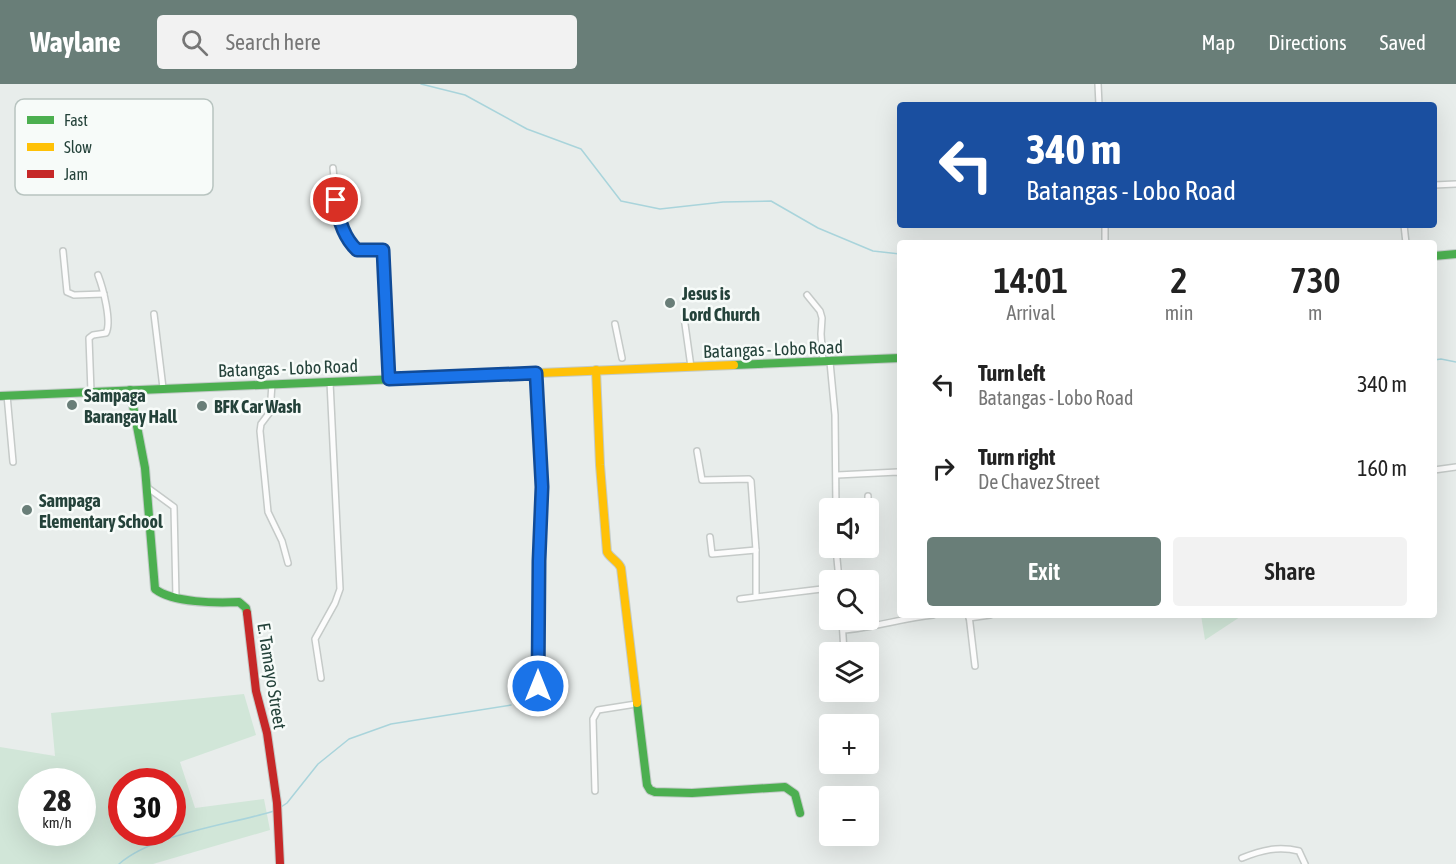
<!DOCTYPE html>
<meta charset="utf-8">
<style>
body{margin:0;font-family:"Asap Condensed",sans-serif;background:#f2f2f2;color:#222;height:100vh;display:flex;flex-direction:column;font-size:22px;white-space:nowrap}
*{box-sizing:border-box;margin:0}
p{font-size:20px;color:#767676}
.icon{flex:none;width:33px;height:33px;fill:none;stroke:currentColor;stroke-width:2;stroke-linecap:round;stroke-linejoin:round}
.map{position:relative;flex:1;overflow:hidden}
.sheet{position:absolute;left:897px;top:156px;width:540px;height:378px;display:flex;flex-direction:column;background:#fff;border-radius:6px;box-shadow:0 6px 24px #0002}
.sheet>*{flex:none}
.top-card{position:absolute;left:897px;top:18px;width:540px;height:126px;border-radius:6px;box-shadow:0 6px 24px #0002;background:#1a4fa0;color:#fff;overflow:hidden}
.buttons{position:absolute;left:819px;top:414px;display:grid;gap:12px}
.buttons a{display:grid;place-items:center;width:60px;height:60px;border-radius:6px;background:#fff;box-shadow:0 6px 24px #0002;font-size:30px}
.speed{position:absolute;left:18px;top:684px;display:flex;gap:12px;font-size:30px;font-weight:700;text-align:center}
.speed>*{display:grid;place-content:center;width:78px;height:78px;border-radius:50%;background:#fff;box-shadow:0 6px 24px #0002;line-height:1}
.speed small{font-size:15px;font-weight:400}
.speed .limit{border:9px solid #d22;background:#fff;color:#111}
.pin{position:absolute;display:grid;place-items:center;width:51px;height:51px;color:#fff;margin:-26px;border:3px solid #fff;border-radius:50%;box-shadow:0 2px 6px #0007}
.me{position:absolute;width:66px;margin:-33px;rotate:0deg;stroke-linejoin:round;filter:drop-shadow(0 0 4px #0008)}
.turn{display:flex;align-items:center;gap:21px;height:126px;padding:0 30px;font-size:27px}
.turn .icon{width:78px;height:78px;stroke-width:2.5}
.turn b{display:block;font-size:42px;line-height:51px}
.eta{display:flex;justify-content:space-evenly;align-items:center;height:102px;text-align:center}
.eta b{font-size:36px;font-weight:600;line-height:42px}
.action{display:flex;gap:12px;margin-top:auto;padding:12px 30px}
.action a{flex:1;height:69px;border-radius:6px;background:#697e78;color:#fff;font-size:24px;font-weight:600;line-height:69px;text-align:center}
.action a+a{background:#f2f2f2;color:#222}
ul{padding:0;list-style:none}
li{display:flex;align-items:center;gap:18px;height:84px;padding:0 30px}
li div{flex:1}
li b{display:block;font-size:22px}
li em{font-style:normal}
header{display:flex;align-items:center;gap:36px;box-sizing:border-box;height:84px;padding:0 30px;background:#697e78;color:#fff}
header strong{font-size:28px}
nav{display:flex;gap:33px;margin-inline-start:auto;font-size:21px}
.search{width:420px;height:54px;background:#f2f2f2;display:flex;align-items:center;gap:15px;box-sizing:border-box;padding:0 21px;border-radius:6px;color:#767676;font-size:22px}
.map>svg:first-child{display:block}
.green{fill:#d1e6d8;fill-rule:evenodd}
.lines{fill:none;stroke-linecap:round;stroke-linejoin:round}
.stream{stroke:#a9d4db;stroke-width:1.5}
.street-casing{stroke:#c5cac8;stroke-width:8}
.fast-casing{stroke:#c3cbc8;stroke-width:10}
.slow-casing{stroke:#c3cbc8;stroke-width:10}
.jam-casing{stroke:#c3cbc8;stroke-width:10}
.street{stroke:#fcfcfc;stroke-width:5}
.fast{stroke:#4caf50;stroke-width:8}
.slow{stroke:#ffc107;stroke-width:8}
.jam{stroke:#c62828;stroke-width:8}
.route-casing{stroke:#114b97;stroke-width:15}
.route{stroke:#1a73e8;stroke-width:10}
.poi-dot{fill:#697e78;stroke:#f7fbf9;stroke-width:2}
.labels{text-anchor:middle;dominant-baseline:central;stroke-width:5;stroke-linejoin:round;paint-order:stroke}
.poi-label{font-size:18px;font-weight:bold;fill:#24423a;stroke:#f7fbf9;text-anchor:start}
.street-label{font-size:18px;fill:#24423a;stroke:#f7fbf9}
.key{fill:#f7fbf9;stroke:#b8c4c0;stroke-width:1.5}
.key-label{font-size:16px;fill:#24423a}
</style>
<header>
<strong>Waylane</strong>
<div class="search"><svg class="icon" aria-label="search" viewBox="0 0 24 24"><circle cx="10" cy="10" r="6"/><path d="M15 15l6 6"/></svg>Search here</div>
<nav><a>Map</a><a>Directions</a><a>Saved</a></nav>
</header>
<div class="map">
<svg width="1456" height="780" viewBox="0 0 1456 780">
<rect width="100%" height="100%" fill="#e8edeb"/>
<!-- green -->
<g class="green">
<polygon points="1201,531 1243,531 1205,556"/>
<path d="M244 610 256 651 180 678 195 724 264 715 270 746 153 780H0V663L55 672 51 629ZM32 698H82V748H32ZM122 698H172V748H122Z"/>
</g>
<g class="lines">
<!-- stream -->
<g class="stream">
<polyline points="421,0 465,11 527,45 581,65 621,117 660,125 723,118 771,117 818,144 873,167 900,170"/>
<polyline points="1434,276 1441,275 1456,278"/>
<polyline points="281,723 287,719 318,680 349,655 391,640 511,621"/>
<path d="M119 780C153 750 228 741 274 727"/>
</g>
<!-- street casing -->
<g class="street-casing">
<g id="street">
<polyline points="1098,0 1099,21"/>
<path d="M333 84C336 112 335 146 358 166H383L389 295"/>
<polyline points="1434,101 1456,100"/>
<polyline points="1105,141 1105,159"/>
<polyline points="1404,141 1406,159"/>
<polyline points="63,167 67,208 74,211 104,210"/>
<polyline points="807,211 820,227 822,234 821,250 823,278"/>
<polyline points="154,230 163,304"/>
<polyline points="684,233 691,283"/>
<polyline points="615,240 622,274"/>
<polyline points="830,278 835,331 836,424"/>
<polyline points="536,289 542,403 539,477 538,602"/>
<polyline points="272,300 270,328 261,340 260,347 268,428 282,457 288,479"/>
<path d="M91 308 89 254 93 251 106 249C112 238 103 204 98 191"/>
<polyline points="7,311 13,378"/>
<polyline points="697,367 702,396 749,395 751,397 756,466 756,512"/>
<polyline points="1434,386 1456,383"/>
<polyline points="837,391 898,388 900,390"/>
<polyline points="148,404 174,423 176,513"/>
<polyline points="837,424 865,421 868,418 868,412"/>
<polyline points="710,453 712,470 756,466"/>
<polyline points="836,464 839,496"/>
<polyline points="740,515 830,504"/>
<polyline points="969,531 975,582"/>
<polyline points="969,534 990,531"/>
<polyline points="842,536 844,568"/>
<path d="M843 546C874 544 902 534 933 531"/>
<polyline points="321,594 315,555 335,519 340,505 330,298"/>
<polyline points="595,707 593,635 598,626 636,620"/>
<path d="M1242 774C1262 766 1278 762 1299 767L1305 780"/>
</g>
</g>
<!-- fast casing -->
<g class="fast-casing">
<g id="fast">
<polyline points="1434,172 1456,170"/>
<polyline points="734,281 900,274"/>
<path d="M130 306 145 384 155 505C173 519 217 519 239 518L246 524 247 529"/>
<polyline points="0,312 444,293"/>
<polyline points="637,619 647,701 650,706 655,708 692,709 785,703 795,710 800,729"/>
</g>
</g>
<!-- slow casing -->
<g class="slow-casing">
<g id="slow">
<path d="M596 286 600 381 607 468C611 475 618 477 621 484L637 619"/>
<polyline points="444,293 734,281"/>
</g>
</g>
<!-- jam casing -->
<g class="jam-casing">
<polyline id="jam" points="247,529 256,607 267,649 277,719 280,780"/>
</g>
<!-- street -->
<use href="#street" class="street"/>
<!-- fast -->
<use href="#fast" class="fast"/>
<!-- slow -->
<use href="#slow" class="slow"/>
<!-- jam -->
<use href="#jam" class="jam"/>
</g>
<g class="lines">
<!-- route casing -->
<g class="route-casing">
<path id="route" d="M336 116C338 134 343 153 357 166H383L389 295 536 289 542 403 539 477 538 602"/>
</g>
<!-- route -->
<use href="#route" class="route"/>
</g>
<!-- markers -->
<g class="poi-dot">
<circle cx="670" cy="219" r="6"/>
<circle cx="72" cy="321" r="6"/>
<circle cx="202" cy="322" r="6"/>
<circle cx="27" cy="426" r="6"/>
</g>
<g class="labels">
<!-- poi labels -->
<g class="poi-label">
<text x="682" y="209">Jesus is<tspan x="682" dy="21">Lord Church</tspan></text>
<text x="84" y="311">Sampaga<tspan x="84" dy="21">Barangay Hall</tspan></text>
<text x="214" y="322">BFK Car Wash</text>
<text x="39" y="416">Sampaga<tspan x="39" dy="21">Elementary School</tspan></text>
</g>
<!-- street labels -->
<g class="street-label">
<text transform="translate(773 265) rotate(-2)">Batangas - Lobo Road</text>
<text transform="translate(288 284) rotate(-2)">Batangas - Lobo Road</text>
<text transform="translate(272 592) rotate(81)">E. Tamayo Street</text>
</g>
</g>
<!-- legend -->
<rect x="15" y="15" width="198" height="96" rx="9" class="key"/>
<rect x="27" y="32" width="27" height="8" fill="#4caf50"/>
<rect x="27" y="59" width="27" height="8" fill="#ffc107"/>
<rect x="27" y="86" width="27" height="8" fill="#c62828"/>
<g class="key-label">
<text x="64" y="42">Fast</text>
<text x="64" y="69">Slow</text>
<text x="64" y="96">Jam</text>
</g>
</svg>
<div class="buttons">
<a><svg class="icon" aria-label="sound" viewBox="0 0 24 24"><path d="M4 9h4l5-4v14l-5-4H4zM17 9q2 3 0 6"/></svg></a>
<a><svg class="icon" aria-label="search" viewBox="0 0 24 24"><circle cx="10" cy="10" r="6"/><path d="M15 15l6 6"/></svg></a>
<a><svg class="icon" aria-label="layers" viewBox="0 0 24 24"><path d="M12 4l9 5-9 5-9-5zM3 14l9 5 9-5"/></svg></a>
<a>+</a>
<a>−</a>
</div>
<div class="speed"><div>28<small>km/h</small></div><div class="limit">30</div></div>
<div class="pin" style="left:336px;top:116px;background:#d93025"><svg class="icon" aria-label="arrive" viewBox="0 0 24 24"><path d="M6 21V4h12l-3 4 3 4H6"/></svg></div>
<svg class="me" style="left:538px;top:602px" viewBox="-20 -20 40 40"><circle r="17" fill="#1a73e8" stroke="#fff" stroke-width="3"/><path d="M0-11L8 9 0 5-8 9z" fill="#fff"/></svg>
<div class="top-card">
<div class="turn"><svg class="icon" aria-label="left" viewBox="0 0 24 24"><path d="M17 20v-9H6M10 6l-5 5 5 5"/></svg><div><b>340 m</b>Batangas - Lobo Road</div></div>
</div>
<section class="sheet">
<div class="eta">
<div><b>14:01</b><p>Arrival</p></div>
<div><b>2</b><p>min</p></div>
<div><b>730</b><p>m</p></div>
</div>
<ul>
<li><svg class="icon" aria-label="left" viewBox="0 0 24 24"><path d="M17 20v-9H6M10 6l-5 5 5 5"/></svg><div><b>Turn left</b><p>Batangas - Lobo Road</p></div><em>340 m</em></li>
<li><svg class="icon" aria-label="right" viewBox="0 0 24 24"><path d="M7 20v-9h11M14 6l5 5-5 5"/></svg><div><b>Turn right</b><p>De Chavez Street</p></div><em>160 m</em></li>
</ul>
<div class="action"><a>Exit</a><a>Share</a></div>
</section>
</div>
